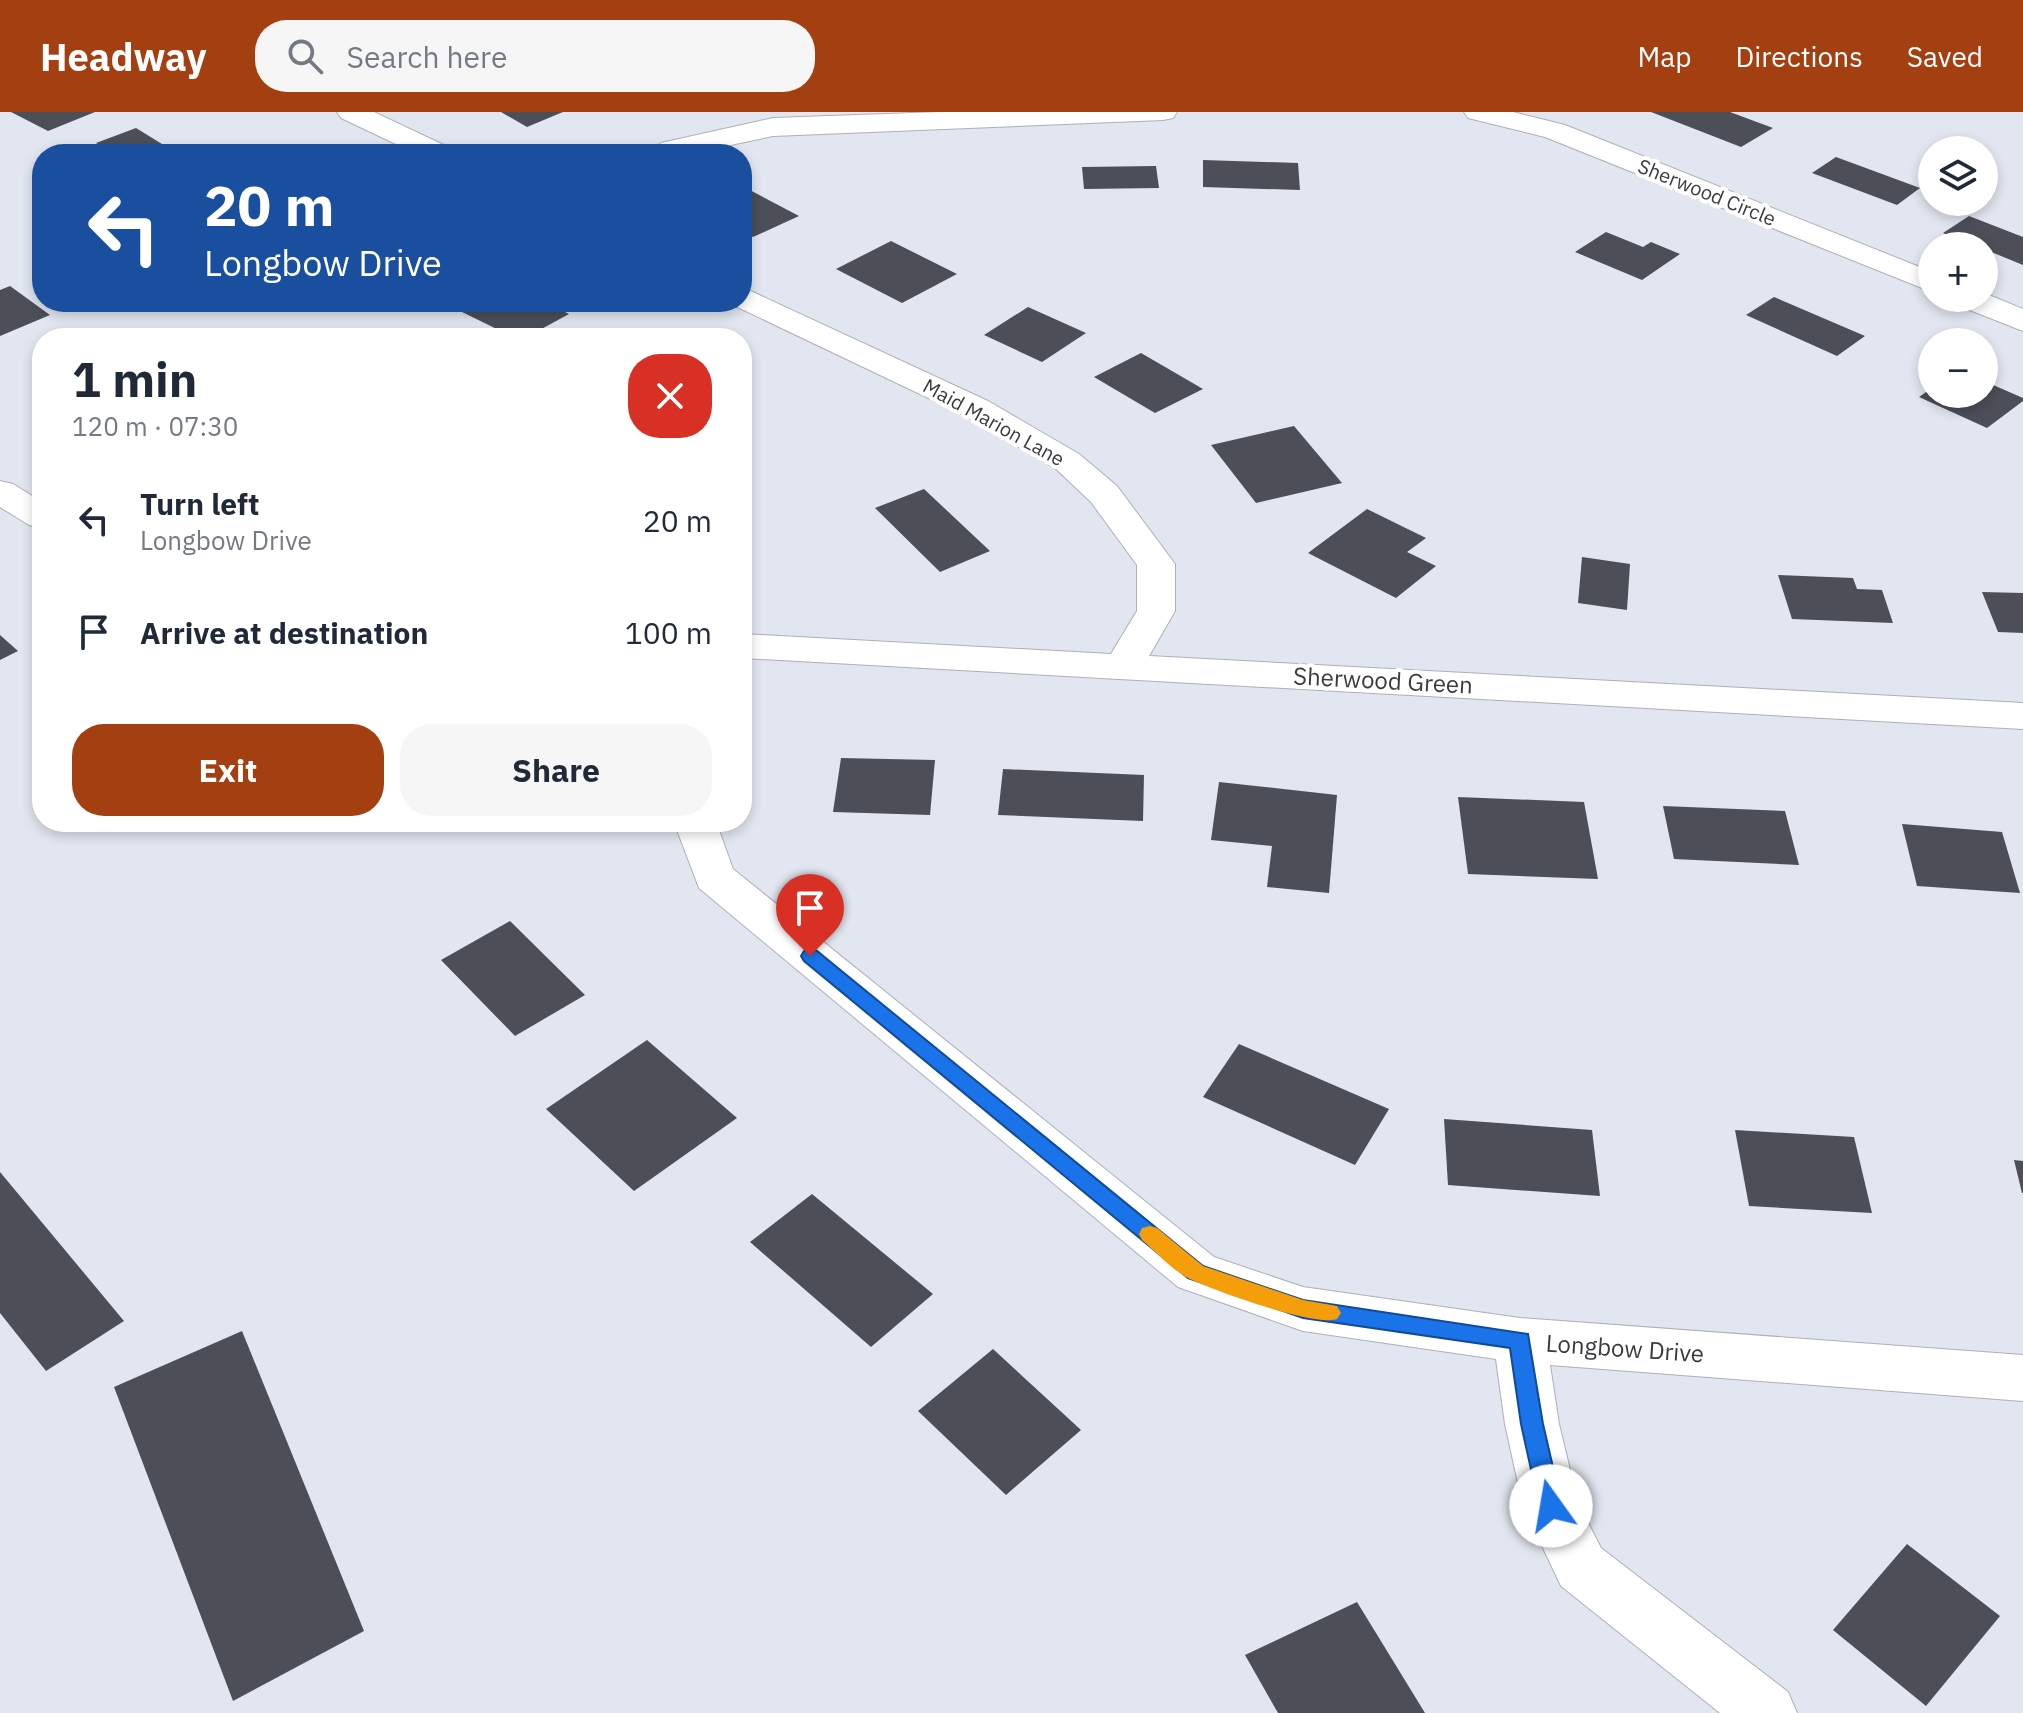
<!DOCTYPE html>
<meta charset="utf-8">
<style>
body{margin:0;font-family:"IBM Plex Sans",sans-serif;background:#f6f6f7;color:#1f2937;height:100vh;display:flex;flex-direction:column;font-size:30px;white-space:nowrap}
*{box-sizing:border-box;margin:0}
p{font-size:26px;color:#747a83}
.icon{flex:none;width:44px;height:44px;fill:none;stroke:currentColor;stroke-width:2;stroke-linecap:round;stroke-linejoin:round}
.map{position:relative;flex:1;overflow:hidden}
.details{position:absolute;left:32px;top:216px;width:720px;height:504px;display:flex;flex-direction:column;background:#fff;border-radius:32px;box-shadow:0 4px 12px #0003}
.details>*{flex:none}
.banner{position:absolute;left:32px;top:32px;width:720px;height:168px;border-radius:32px;box-shadow:0 4px 12px #0003;background:#1a4fa0;color:#fff;overflow:hidden}
.fabs{position:absolute;left:1918px;top:24px;display:grid;gap:16px}
.fabs a{display:grid;place-items:center;width:80px;height:80px;border-radius:50%;background:#fff;box-shadow:0 4px 12px #0003;font-size:40px}
.pin{position:absolute;display:grid;place-items:center;width:68px;height:68px;color:#fff;margin:-82px -34px;border-radius:50% 50% 50% 0;rotate:-45deg;box-shadow:0 0 8px #0007}
.pin .icon{rotate:45deg}
.me{position:absolute;width:88px;margin:-44px;rotate:347deg;stroke-linejoin:round;filter:drop-shadow(0 0 6px #0008)}
.turn{display:flex;align-items:center;gap:28px;height:168px;padding:0 40px;font-size:36px}
.turn .icon{width:104px;height:104px;stroke-width:2.5}
.turn b{display:block;font-size:56px;line-height:68px}
.round{display:grid;place-items:center;flex:none;width:84px;height:84px;border-radius:32px;background:#f6f6f7}
.head{display:flex;align-items:center;justify-content:space-between;height:136px;padding:0 40px}
h1{font-size:48px;font-weight:700;line-height:60px}
.action{display:flex;gap:16px;margin-top:auto;padding:16px 40px}
.action a{flex:1;height:92px;border-radius:32px;background:#a43f12;color:#fff;font-size:32px;font-weight:700;line-height:92px;text-align:center}
.action a+a{background:#f6f6f7;color:#1f2937}
ul{padding:0;list-style:none}
li{display:flex;align-items:center;gap:24px;height:112px;padding:0 40px}
li div{flex:1}
li b{display:block;font-size:30px}
li em{font-style:normal}
header{display:flex;align-items:center;gap:48px;box-sizing:border-box;height:112px;padding:0 40px;background:#a43f12;color:#fff}
header strong{font-size:38px}
nav{display:flex;gap:44px;margin-inline-start:auto;font-size:28px}
.search{width:560px;height:72px;background:#f6f6f7;display:flex;align-items:center;gap:20px;box-sizing:border-box;padding:0 28px;border-radius:32px;color:#747a83;font-size:30px}
.map>svg:first-child{display:block}
.building{fill:#4c4f58}
.lines{fill:none;stroke-linecap:round;stroke-linejoin:round}
.minor-casing{stroke:#acb0b9;stroke-width:2}
.minor{fill:#fff;fill-rule:evenodd}
.route{fill:#1a73e8;stroke:#114b97;stroke-width:2}
.slow{fill:#f59e0b}
.labels{text-anchor:middle;dominant-baseline:central;stroke-width:8;stroke-linejoin:round;paint-order:stroke}
.far-street-label{font-size:20px;fill:#393b3f;stroke:#fff}
.street-label{font-size:24px;fill:#393b3f;stroke:#fff}
</style>
<header>
<strong>Headway</strong>
<div class="search"><svg class="icon" aria-label="search" viewBox="0 0 24 24"><circle cx="10" cy="10" r="6"/><path d="M15 15l6 6"/></svg>Search here</div>
<nav><a>Map</a><a>Directions</a><a>Saved</a></nav>
</header>
<div class="map">
<svg width="2023" height="1601" viewBox="0 0 2023 1601">
<rect width="100%" height="100%" fill="#e1e6f0"/>
<!-- building -->
<g class="building">
<polygon points="11,0 95,0 48,19"/>
<polygon points="501,0 563,0 527,15"/>
<polygon points="1651,0 1730,0 1773,16 1741,35"/>
<polygon points="136,16 175,40 113,42 96,31"/>
<polygon points="1836,45 1920,76 1897,93 1812,61"/>
<polygon points="1203,48 1298,51 1300,78 1203,75"/>
<polygon points="1156,54 1159,76 1084,77 1082,55"/>
<polygon points="746,76 799,104 753,125 742,119 742,77"/>
<polygon points="1969,104 2023,125 2023,153 1984,137 1984,134 1976,134 1943,121"/>
<polygon points="1606,120 1643,135 1651,130 1680,142 1642,168 1575,140"/>
<polygon points="891,129 957,162 902,191 836,157"/>
<polygon points="10,174 50,203 0,224 0,178"/>
<polygon points="1774,185 1865,224 1837,244 1746,203"/>
<polygon points="462,190 545,190 569,202 525,226 515,226 462,200 471,195"/>
<polygon points="1028,195 1086,221 1042,250 984,223"/>
<polygon points="1141,241 1203,277 1155,301 1094,265"/>
<polygon points="1984,269 2023,286 2023,289 1987,316 1919,285 1932,276 1932,282 1984,282"/>
<polygon points="1294,314 1342,371 1256,391 1211,333"/>
<polygon points="924,377 990,439 940,460 875,396"/>
<polygon points="1367,397 1426,426 1407,440 1436,454 1396,486 1308,441"/>
<polygon points="1582,445 1630,452 1627,498 1578,491"/>
<polygon points="1778,463 1853,466 1857,477 1882,478 1893,511 1792,507"/>
<polygon points="1982,480 2023,481 2023,521 1998,520"/>
<polygon points="0,523 18,539 0,548"/>
<polygon points="841,646 935,648 930,703 833,700"/>
<polygon points="1003,657 1144,663 1143,709 998,703"/>
<polygon points="1219,670 1337,683 1329,781 1267,775 1272,734 1211,728"/>
<polygon points="1458,685 1584,690 1598,767 1468,762"/>
<polygon points="1663,694 1785,699 1799,753 1674,747"/>
<polygon points="1902,712 2002,720 2020,781 1917,774"/>
<polygon points="510,809 585,883 515,924 441,848"/>
<polygon points="647,928 737,1006 634,1079 546,997"/>
<polygon points="1239,932 1389,997 1355,1053 1203,985"/>
<polygon points="1444,1007 1592,1018 1600,1084 1448,1073"/>
<polygon points="1735,1018 1854,1025 1872,1101 1749,1094"/>
<polygon points="2014,1048 2023,1049 2023,1081 2022,1081"/>
<polygon points="0,1060 124,1209 46,1259 0,1201"/>
<polygon points="812,1082 933,1182 871,1235 750,1130"/>
<polygon points="242,1219 364,1519 233,1589 114,1275"/>
<polygon points="993,1237 1081,1318 1006,1383 918,1299"/>
<polygon points="1907,1432 2000,1504 1926,1594 1833,1518"/>
<polygon points="1357,1490 1425,1601 1278,1601 1245,1543"/>
</g>
<g class="lines">
<!-- minor casing -->
<g class="minor-casing">
<g id="minor">
<polygon points="337,0 374,0 450,36 455,42 417,42 341,6"/>
<polygon points="941,0 1177,0 1173,6 1163,8 773,24 688,42 648,42 661,31 773,6"/>
<polygon points="1464,0 1513,0 1565,13 1932,160 1932,180 1545,25 1468,6"/>
<polygon points="742,175 988,289 1079,342 1117,374 1175,452 1175,499 1149,544 2023,591 2023,617 742,546 742,522 1111,542 1137,499 1137,453 1091,390 1055,356 964,303 731,192 742,190"/>
<polygon points="1984,181 2023,197 2023,219 1957,193 1952,186 1984,186"/>
<polygon points="0,369 13,372 42,390 42,416 29,413 0,395"/>
<polygon points="674,710 716,710 733,757 1214,1145 1303,1175 1520,1206 2023,1243 2023,1289 1550,1253 1559,1312 1578,1391 1601,1436 1788,1580 1797,1601 1720,1601 1561,1474 1523,1394 1505,1312 1496,1247 1303,1219 1178,1175 699,776"/>
</g>
</g>
<!-- minor -->
<use href="#minor" class="minor"/>
</g>
<!-- route -->
<polygon class="route" points="810,837 817,839 1203,1154 1303,1188 1528,1222 1543,1312 1562,1394 1559,1401 1551,1404 1543,1401 1539,1394 1521,1312 1510,1236 1303,1206 1188,1166 804,849 801,844 804,839"/>
<!-- slow -->
<path class="slow" d="M1150 1114 1157 1116 1203 1154 1303 1188 1337 1194 1341 1201 1337 1207C1315 1215 1215 1179 1190 1167 1173 1159 1157 1141 1142 1128L1139 1122 1142 1116Z"/>
<g class="labels">
<!-- far-street labels -->
<g class="far-street-label">
<text transform="translate(1707 80) rotate(22)">Sherwood Circle</text>
<text transform="translate(994 310) rotate(29)">Maid Marion Lane</text>
</g>
<!-- street labels -->
<g class="street-label">
<text transform="translate(1383 568) rotate(3)">Sherwood Green</text>
<text transform="translate(1625 1236) rotate(4)">Longbow Drive</text>
</g>
</g>
</svg>
<div class="fabs">
<a><svg class="icon" aria-label="layers" viewBox="0 0 24 24"><path d="M12 4l9 5-9 5-9-5zM3 14l9 5 9-5"/></svg></a>
<a>+</a>
<a>−</a>
</div>
<div class="pin" style="left:810px;top:844px;background:#d93025"><svg class="icon" aria-label="arrive" viewBox="0 0 24 24"><path d="M6 21V4h12l-3 4 3 4H6"/></svg></div>
<svg class="me" style="left:1551px;top:1394px" viewBox="-20 -20 40 40"><circle r="19" fill="#fff"/><path d="M0-13L10 11 0 6-10 11z" fill="#1a73e8"/></svg>
<div class="banner">
<div class="turn"><svg class="icon" aria-label="left" viewBox="0 0 24 24"><path d="M17 20v-9H6M10 6l-5 5 5 5"/></svg><div><b>20 m</b>Longbow Drive</div></div>
</div>
<section class="details">
<div class="head"><div><h1>1 min</h1><p>120 m · 07:30</p></div><a class="round" style="background:#d93025;color:#fff"><svg class="icon" aria-label="close" viewBox="0 0 24 24"><path d="M6 6l12 12M18 6L6 18"/></svg></a></div>
<ul>
<li><svg class="icon" aria-label="left" viewBox="0 0 24 24"><path d="M17 20v-9H6M10 6l-5 5 5 5"/></svg><div><b>Turn left</b><p>Longbow Drive</p></div><em>20 m</em></li>
<li><svg class="icon" aria-label="arrive" viewBox="0 0 24 24"><path d="M6 21V4h12l-3 4 3 4H6"/></svg><div><b>Arrive at destination</b></div><em>100 m</em></li>
</ul>
<div class="action"><a>Exit</a><a>Share</a></div>
</section>
</div>
